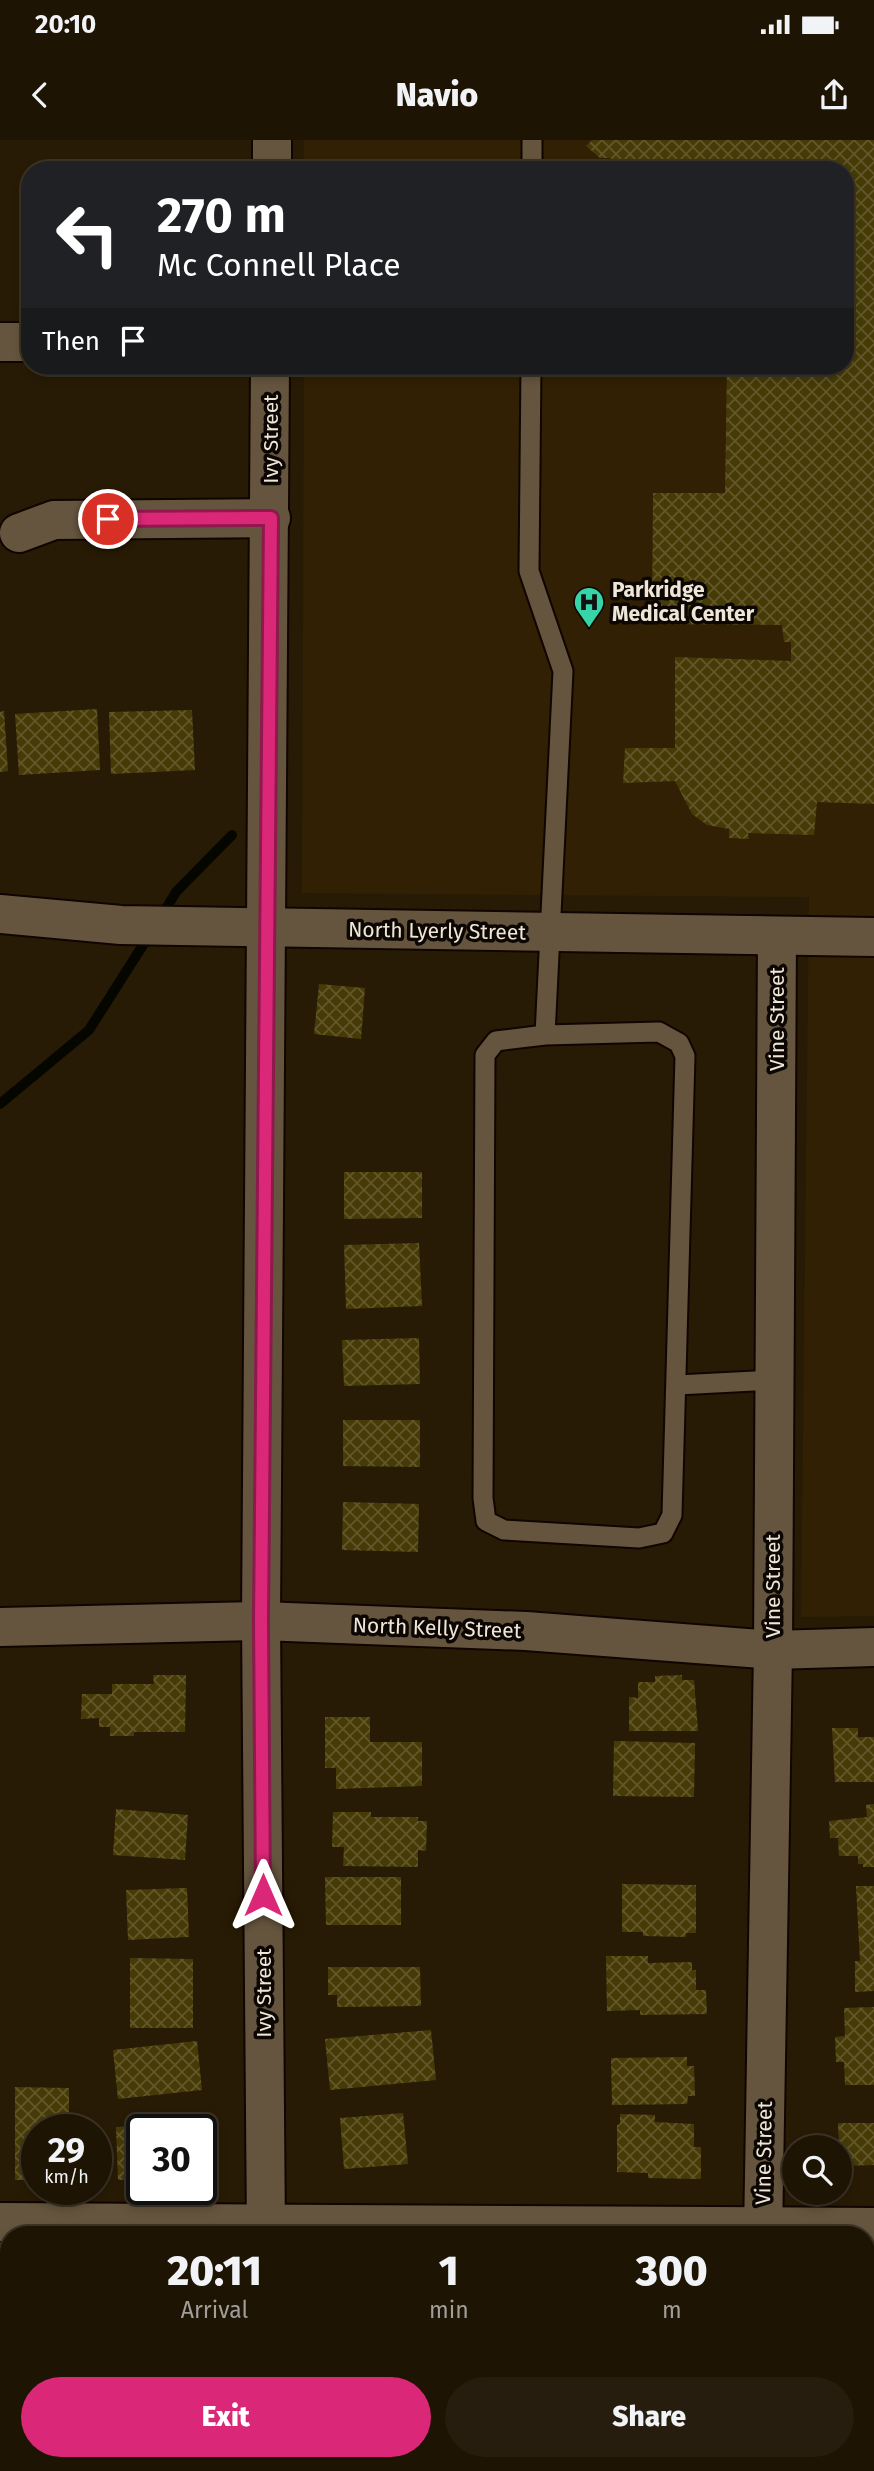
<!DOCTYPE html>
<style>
body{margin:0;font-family:"Fira Sans",sans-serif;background:#261d0e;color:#f1f3f6;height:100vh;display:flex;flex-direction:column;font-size:26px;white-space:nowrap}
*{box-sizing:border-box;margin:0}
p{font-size:23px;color:#a19e9a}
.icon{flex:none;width:38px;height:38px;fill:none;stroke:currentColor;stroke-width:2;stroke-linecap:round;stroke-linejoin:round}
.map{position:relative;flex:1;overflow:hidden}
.drawer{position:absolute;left:0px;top:2086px;width:875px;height:245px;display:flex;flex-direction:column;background:#1e1404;border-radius:28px 28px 0 0;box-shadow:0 4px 10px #0003,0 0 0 2px #3c3326}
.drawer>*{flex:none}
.guide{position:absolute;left:21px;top:21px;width:833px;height:214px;border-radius:28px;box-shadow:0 4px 10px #0003,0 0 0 2px #3c3326;background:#202124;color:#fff;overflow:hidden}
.tools{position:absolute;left:782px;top:1995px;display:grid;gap:14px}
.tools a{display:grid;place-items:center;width:70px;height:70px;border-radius:50%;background:#1e1404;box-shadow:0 4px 10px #0003,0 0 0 2px #3c3326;font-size:35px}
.speed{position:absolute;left:21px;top:1974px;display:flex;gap:14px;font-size:35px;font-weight:700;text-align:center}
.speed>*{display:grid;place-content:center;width:91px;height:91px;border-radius:50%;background:#1e1404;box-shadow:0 4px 10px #0003,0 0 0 2px #3c3326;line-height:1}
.speed small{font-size:18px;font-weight:400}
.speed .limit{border:4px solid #111;border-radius:10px;background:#fff;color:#111}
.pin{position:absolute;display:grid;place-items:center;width:60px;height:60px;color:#fff;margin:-30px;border:4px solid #fff;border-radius:50%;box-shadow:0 2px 7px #0007}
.me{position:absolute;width:77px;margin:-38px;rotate:0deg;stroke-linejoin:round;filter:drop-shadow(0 0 5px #0008)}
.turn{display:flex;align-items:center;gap:24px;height:147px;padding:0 21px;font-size:32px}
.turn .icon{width:91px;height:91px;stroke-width:2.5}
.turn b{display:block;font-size:49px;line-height:60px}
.then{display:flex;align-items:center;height:66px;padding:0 21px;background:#0003;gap:14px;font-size:26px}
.eta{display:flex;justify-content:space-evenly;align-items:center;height:119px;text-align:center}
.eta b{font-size:42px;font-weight:800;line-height:49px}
.action{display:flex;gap:14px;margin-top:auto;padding:14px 21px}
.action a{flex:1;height:80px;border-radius:42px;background:#db2777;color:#fff;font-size:28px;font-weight:800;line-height:80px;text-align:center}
.action a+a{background:#261d0e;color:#f1f3f6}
.status{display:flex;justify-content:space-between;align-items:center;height:49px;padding:0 35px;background:#1e1404;direction:ltr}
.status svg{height:19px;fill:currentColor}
header{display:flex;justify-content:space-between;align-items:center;height:91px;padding:0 21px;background:#1e1404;font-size:32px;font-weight:800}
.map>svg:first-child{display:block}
.built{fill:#312003}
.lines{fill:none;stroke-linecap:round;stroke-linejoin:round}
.stream{stroke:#060600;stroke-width:10}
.building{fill:url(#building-cross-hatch)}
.service-casing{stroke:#100500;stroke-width:23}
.minor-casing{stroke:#100500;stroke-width:42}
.secondary-casing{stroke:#100500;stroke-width:42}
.service{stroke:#65553e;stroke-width:19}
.minor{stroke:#65553e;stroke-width:38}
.secondary{stroke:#65553e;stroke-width:38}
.route-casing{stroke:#8e194d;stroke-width:18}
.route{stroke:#db2777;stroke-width:12}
.labels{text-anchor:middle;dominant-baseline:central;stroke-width:7;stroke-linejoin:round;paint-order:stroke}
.street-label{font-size:21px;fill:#efe6d8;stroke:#0c0702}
.poi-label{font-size:21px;font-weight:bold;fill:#efe6d8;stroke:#0c0702;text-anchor:start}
</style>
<div class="status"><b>20:10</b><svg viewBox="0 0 49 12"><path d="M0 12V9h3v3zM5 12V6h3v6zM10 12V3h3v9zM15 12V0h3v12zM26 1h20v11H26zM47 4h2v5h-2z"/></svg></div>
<header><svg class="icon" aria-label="back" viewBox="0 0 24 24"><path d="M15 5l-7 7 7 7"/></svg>Navio<svg class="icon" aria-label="share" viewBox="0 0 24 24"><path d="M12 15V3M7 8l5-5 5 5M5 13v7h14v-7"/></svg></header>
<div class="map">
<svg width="874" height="2331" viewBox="0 0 874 2331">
<defs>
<pattern id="building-cross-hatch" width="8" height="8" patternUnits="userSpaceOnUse" patternTransform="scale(1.75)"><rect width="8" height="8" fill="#463b06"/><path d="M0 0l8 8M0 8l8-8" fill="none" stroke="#61572a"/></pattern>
</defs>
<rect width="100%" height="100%" fill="#281b05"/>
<!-- built -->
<polygon class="built" points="304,0 874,0 874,1476 801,1477 809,757 302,753 304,226 845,226 845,30 304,30"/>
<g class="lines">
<!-- stream -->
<g class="stream">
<polyline points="161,777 176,752 232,695"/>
<polyline points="0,964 89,890 150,794"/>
</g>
</g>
<!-- building -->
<g class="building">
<polygon points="592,0 874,0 874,664 817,662 814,695 748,693 749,699 729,698 729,689 707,685 692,674 675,641 623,643 625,608 675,608 675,517 791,521 791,502 784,502 782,485 652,484 653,353 725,353 727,226 845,226 845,30 611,30 611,18 600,18 586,6"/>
<polygon points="97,569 100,630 19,635 15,574"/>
<polygon points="192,570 195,630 111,634 109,572"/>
<polygon points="4,571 8,631 0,632 0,572"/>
<polygon points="319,844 365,848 361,899 314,894"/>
<polygon points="344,1032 422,1032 422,1078 344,1079"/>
<polygon points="419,1103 422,1166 346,1169 344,1105"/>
<polygon points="419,1198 420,1244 344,1246 342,1200"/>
<polygon points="343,1280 420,1280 420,1327 343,1326"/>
<polygon points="343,1362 419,1364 418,1412 342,1410"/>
<polygon points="153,1535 186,1535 185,1592 134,1592 134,1596 110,1596 110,1587 99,1587 99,1578 81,1579 82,1554 112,1554 112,1544 154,1544"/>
<polygon points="682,1535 682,1540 694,1540 698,1591 629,1591 629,1557 638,1558 638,1542 655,1542 655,1536"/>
<polygon points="325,1577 370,1577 370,1602 422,1602 422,1646 336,1649 336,1628 325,1628"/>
<polygon points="832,1588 858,1588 858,1597 874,1597 874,1642 835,1642"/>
<polygon points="614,1601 695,1603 694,1657 613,1656"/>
<polygon points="874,1664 874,1727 863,1727 863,1724 858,1724 858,1716 839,1716 838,1698 830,1698 829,1681 867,1677 866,1665"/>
<polygon points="116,1669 188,1675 185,1720 113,1715"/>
<polygon points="333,1672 371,1672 371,1677 418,1677 418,1681 427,1681 426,1711 418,1710 418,1727 343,1726 344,1707 332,1707"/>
<polygon points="325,1737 401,1737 401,1785 326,1785"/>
<polygon points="622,1744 696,1745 696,1793 686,1793 686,1797 643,1796 643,1792 622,1792"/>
<polygon points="856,1746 874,1746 874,1851 855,1852 855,1821 860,1821"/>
<polygon points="187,1748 189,1797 128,1800 126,1750"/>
<polygon points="606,1816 648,1816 648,1823 692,1822 692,1830 696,1830 696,1850 706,1850 707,1874 640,1875 640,1870 607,1871"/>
<polygon points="130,1818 193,1819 193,1888 130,1888"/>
<polygon points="328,1827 420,1827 421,1866 337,1867 337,1855 328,1855"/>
<polygon points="874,1867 874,1945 845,1945 844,1922 836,1922 835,1897 845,1896 844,1868"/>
<polygon points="431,1890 436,1940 330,1950 325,1899"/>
<polygon points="197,1901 202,1950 118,1959 113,1910"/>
<polygon points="687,1917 687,1926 694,1926 695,1956 688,1956 687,1964 612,1965 611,1918"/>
<polygon points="15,1947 69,1948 69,1990 37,1990 37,2040 15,2040"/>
<polygon points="403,1973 408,2024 344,2029 340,1978"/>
<polygon points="620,1974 655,1975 655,1982 694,1984 694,2007 701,2007 701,2039 648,2038 648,2033 617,2032 617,1985 620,1984"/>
<polygon points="202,1983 203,1990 142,1990 142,2039 118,2040 116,1987"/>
<polygon points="838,1983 874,1983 874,2025 840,2026"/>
<polygon points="201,2004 203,2004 205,2036 201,2036"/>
<rect x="866" y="2148" width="8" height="49"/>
<polygon points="866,2249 874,2249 874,2331 848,2331 848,2322 866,2322"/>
<rect x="112" y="2322" width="82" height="9"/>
<polygon points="325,2322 385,2322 386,2331 326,2331"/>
<rect x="612" y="2322" width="94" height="9"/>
</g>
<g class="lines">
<!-- service casing -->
<g class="service-casing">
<g id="service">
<polyline points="532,30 532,0"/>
<polyline points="531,226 529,431 563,531 545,895 496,901 485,915 483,1358 486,1381 504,1390 639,1398 663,1393 672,1375 685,916 679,903 659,892 545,895"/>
<polyline points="677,1245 775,1240"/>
</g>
</g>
<!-- minor casing -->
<g class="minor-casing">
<g id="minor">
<polyline points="272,30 272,0"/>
<polyline points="0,202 30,202"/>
<polyline points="19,393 54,380 271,378"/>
<polyline points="0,774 121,785 874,797"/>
<polyline points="0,1487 261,1481 526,1491 773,1510 874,1507"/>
<polyline points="266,2095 261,1481 270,226"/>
<polyline points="763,2095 773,1510 777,796"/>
<polyline points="764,2322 764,2331"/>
<polyline points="264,2331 264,2322"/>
</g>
</g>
<!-- secondary casing -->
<g class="secondary-casing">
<polyline id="secondary" points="0,2082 874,2087"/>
</g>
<!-- service -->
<use href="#service" class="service"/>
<!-- minor -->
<use href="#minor" class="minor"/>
<!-- secondary -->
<use href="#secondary" class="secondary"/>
</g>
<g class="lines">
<!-- route casing -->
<g class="route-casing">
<polyline id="route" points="108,379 271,378 261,1481 263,1755"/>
</g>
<!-- route -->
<use href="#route" class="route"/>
</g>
<!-- icons -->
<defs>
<g id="hospital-pin" transform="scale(1.575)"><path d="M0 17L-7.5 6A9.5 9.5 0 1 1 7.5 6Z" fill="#36d4a7" stroke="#0c0702"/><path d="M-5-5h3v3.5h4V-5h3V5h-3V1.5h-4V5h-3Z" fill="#111"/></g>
</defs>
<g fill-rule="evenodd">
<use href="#hospital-pin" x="589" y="462"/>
</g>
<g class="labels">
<!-- street labels -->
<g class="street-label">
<text transform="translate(271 299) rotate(-90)">Ivy Street</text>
<text transform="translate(437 791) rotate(1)">North Lyerly Street</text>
<text transform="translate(777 879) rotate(-90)">Vine Street</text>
<text transform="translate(773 1446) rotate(-90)">Vine Street</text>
<text transform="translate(437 1488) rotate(2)">North Kelly Street</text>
<text transform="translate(264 1853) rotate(-90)">Ivy Street</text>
<text transform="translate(764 2013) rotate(-89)">Vine Street</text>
</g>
<!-- poi labels -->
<g class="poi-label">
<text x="612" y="450">Parkridge<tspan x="612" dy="24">Medical Center</tspan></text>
</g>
</g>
</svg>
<div class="tools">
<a><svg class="icon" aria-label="search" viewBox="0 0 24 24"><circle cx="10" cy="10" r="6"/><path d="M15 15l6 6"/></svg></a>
</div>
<div class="speed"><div>29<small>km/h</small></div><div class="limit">30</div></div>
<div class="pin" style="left:108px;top:379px;background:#d93025"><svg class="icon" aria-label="arrive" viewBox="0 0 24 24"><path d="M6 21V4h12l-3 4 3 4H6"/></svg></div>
<svg class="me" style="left:263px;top:1755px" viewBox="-20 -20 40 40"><path d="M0-17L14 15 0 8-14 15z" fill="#db2777" stroke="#fff" stroke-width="4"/></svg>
<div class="guide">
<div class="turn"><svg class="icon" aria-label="left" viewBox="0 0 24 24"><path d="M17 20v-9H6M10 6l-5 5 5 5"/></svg><div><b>270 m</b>Mc Connell Place</div></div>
<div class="then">Then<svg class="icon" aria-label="arrive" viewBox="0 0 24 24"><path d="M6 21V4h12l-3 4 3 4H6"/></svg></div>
</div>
<section class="drawer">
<div class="eta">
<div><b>20:11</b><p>Arrival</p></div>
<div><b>1</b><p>min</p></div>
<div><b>300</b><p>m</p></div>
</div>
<div class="action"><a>Exit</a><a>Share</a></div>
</section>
</div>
